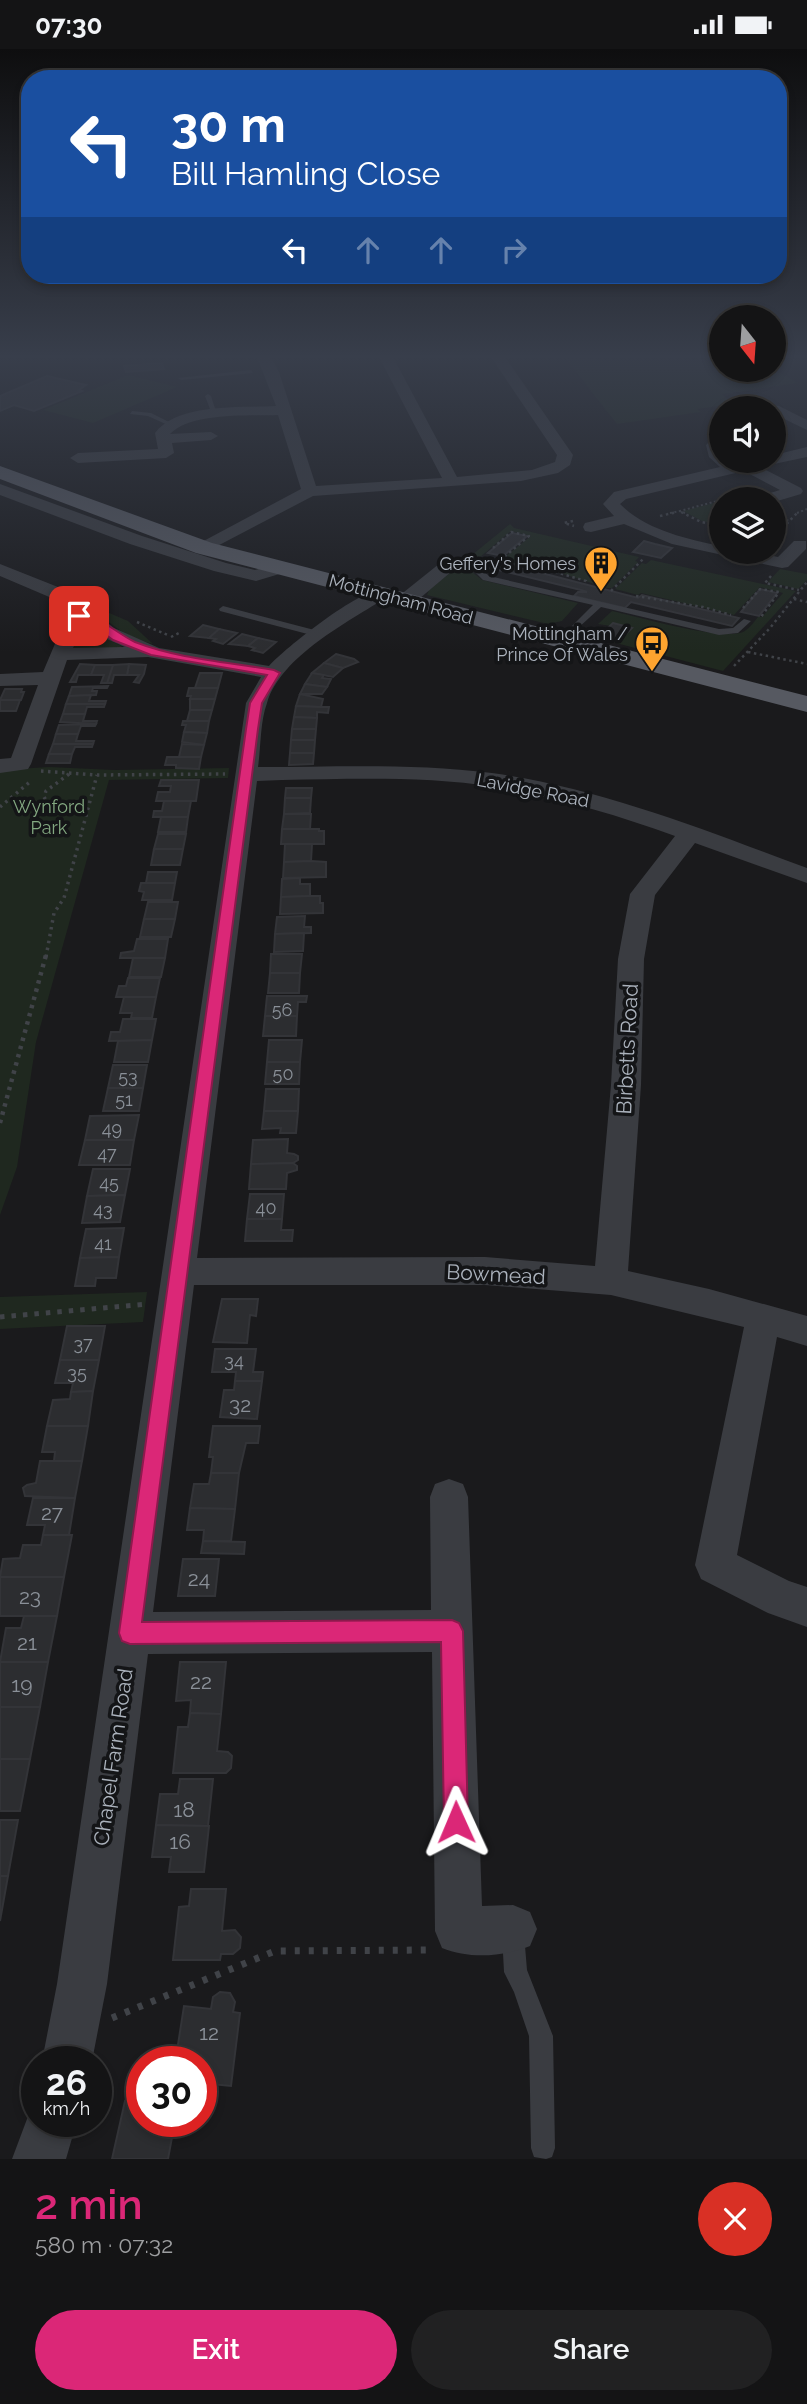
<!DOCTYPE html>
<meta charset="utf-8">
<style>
body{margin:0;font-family:Raleway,sans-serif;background:#212122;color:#f1f3f6;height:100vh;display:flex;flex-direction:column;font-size:26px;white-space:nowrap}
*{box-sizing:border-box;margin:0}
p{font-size:23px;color:#9d9ea0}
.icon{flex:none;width:38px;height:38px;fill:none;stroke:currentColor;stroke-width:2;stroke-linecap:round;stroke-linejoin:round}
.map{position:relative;height:2110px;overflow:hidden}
.panel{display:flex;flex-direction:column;background:#141415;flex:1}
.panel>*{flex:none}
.banner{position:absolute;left:21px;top:21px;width:766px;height:214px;border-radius:28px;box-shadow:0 4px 10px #0003,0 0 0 2px #333334;background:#1a4fa0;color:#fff;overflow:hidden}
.needle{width:46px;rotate:163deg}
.tools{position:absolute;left:709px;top:256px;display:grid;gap:14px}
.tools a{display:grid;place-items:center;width:77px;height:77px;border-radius:50%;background:#141415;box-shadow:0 4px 10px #0003,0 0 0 2px #333334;font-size:35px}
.speed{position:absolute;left:21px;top:1997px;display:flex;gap:14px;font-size:35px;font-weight:700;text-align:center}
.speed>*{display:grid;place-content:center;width:91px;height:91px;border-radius:50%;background:#141415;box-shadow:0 4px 10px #0003,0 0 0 2px #333334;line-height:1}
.speed small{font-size:18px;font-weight:400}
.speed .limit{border:10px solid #d22;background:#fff;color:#111}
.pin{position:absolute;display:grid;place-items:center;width:60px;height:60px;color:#fff;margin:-30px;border-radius:14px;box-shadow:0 4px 10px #0006}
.me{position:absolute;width:77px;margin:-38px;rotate:359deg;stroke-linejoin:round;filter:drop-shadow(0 0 5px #0008)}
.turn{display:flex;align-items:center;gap:24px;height:147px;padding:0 35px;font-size:32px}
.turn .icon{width:91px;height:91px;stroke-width:2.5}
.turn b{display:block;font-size:49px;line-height:60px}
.lanes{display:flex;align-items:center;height:66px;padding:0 35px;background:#0003;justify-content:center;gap:35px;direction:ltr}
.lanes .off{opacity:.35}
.round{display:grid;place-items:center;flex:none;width:74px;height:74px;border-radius:37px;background:#212122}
.headline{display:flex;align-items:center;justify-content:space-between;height:119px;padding:0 35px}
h1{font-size:42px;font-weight:600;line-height:52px;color:#db2777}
.cta{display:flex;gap:14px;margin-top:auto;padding:14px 35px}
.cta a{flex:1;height:80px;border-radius:42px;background:#db2777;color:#fff;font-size:28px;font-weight:600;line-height:80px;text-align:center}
.cta a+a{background:#212122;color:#f1f3f6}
.status{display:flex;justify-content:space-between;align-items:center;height:49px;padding:0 35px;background:#141415;direction:ltr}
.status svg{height:19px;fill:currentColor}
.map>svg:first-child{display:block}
.green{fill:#1f281f}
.building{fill:#2c2d30;stroke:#333438;stroke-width:2}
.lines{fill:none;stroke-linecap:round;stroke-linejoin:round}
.path-far5{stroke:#404348;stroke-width:2;stroke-dasharray:2 2.5;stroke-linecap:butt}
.path-far4{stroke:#404348;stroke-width:2.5;stroke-dasharray:2.5 3.5;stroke-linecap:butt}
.path-far3{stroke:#404348;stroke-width:3.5;stroke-dasharray:2.5 4.5;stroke-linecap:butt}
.path-far2{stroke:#404348;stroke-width:4.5;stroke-dasharray:3.5 5;stroke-linecap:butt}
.path-far1{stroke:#404348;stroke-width:5;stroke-dasharray:4.5 7;stroke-linecap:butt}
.path{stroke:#404348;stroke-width:7;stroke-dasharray:5 9;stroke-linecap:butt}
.service{fill:#3a3c41;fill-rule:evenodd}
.minor{fill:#3a3c41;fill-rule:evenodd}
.primary{fill:#565961;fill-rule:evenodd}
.route{fill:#db2777;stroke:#8e194d;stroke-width:2}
.labels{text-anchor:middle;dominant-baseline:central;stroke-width:7;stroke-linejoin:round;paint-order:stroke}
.far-poi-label{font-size:18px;fill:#abb2bc;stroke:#141517;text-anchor:end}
.far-street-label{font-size:18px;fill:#abb2bc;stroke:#141517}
.far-park-label{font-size:18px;fill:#83a881;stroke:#141517}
.number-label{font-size:18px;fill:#8a9098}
.street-label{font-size:21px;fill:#abb2bc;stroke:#141517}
.near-number-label{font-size:21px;fill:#8a9098}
</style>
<div class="status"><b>07:30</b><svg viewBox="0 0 49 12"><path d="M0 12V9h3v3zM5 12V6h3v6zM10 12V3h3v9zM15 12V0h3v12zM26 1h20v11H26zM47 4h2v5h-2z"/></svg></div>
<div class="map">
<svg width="807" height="2110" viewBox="0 0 807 2110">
<rect width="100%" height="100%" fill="#1a1a1c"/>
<!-- green -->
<g class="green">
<polygon points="565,309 721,314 721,320 773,320 798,334 722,345 733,355 697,360 701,363 617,375"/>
<polygon points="128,326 177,338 93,374 43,361"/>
<polygon points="721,452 721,476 702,472 683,462"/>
<polygon points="510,475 514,479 639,508 635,512 638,513 612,539 607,539 554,522 500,512 531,487 511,482 473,514 471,522 482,531 578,554 562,572 548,575 427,546 429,541"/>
<path d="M651 511 796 542 723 622 593 588 595 583 588 579 604 583 601 586 619 591 631 580 598 575 612 562C639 568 720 592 743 583 749 580 754 573 758 568H762L783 544 760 538 734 566 641 544 638 546 615 540 642 514 646 515Z"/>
<polygon points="780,520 807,525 807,531 798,540 768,533"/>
<path d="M100 560 128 572 153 595C129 589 113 578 95 561Z"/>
<polygon points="86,579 121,597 122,599 73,600 69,597 78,580"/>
<polygon points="49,718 114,721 229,719 228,729 109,731 36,993 17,1118 0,1166 0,721"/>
<polygon points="147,1243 143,1273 0,1280 0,1248"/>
</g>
<!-- building -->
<g class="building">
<polygon points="162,314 164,320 126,323 124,317"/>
<polygon points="47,327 86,336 79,341 82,342 34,362 14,356 0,362 0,347"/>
<polygon points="512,484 527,487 503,507 488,504"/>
<polygon points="644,492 655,495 672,499 661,509 633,503"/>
<polygon points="495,512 638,549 642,546 739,569 732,577 631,553 625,559 574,547 578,543 587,543 581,541 486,518"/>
<polygon points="760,540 777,544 759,567 741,563"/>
<polygon points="613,574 632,579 619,591 600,586"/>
<polygon points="203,576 219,580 209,589 190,587"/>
<polygon points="219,580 237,584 223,595 213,592 216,590 209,589"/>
<polygon points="242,585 258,589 248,597 229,595"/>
<polygon points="258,589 276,593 263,604 252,601 255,599 248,597"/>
<polygon points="336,605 354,610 358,613 343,619 324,614"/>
<polygon points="324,614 343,619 333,628 312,624"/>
<polygon points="80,615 95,616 91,626 78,626 76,633 70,633"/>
<polygon points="129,615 146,616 144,625 139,634 134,633 139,626 127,626"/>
<polygon points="129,615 127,626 114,626 112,634 107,634 113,616"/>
<polygon points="95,616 113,616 107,634 101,634 104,626 91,626"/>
<polygon points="200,624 222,624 218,639 195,639"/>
<polygon points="312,624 324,626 322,629 331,630 327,638 305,635"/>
<polygon points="305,635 327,638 322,645 300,645"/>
<polygon points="108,637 107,639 93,639 92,642 97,642 96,646 69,647 72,638"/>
<polygon points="189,639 218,639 215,650 190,650 191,647 187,647"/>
<polygon points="5,640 22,640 21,643 24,643 21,651 0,651"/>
<polygon points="300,645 323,650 321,658 296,657"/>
<polygon points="91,646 89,652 106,652 105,655 66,655 69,647"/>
<polygon points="190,650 215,650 212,661 190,661"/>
<polygon points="0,651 20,651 16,662 0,662"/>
<polygon points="66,655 105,655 104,658 87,658 85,665 63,665"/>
<polygon points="296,657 321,658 329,658 328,664 317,663 317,669 294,668"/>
<polygon points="190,661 212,661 209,672 187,672"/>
<polygon points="63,665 85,665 83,672 97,672 96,675 60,673"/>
<polygon points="294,668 317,669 316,680 292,680"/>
<polygon points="183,672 209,672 207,684 184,683 186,676 182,676"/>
<polygon points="96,675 95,677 81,677 78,685 56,685 59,676"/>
<polygon points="292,680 316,680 315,691 291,691"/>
<polygon points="184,683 207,684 204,696 182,693"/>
<polygon points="56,685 78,685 76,692 94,692 93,695 53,695"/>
<polygon points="291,691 315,691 314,704 290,704"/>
<polygon points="53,695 93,695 92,698 75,698 72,705 49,705"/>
<polygon points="182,695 204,696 201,708 179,708"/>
<polygon points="290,704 314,704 313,715 289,716"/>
<polygon points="49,705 72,705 70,714 46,714"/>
<polygon points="167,708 201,708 199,720 176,719 176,716 165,716"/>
<polygon points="161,731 199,731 196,752 156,752 158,743 170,743 171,737 159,737"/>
<polygon points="286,739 312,739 311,749 285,749"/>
<polygon points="285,749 311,749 310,764 284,765"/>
<polygon points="164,752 191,752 188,768 153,768 154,762 162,762"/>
<polygon points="284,765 311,765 310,780 282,780"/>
<polygon points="161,768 188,768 186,783 158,783"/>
<polygon points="282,780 319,780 319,782 324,782 324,795 281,795"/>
<polygon points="158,785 186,785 183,800 154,800"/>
<polygon points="285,795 312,795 311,812 284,813"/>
<polygon points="154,800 183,800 180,816 151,816"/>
<polygon points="311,812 326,813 326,828 283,829 284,813"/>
<polygon points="148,823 177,823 175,834 146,834"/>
<polygon points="300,829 300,835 310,835 310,847 281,848 282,830"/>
<polygon points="141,834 175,834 172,851 142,851 144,843 139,842"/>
<polygon points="310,847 320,847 320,854 323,854 323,864 280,865 281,848"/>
<polygon points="148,853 178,853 175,870 144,870"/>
<polygon points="305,867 304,878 311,878 311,884 275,885 277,868"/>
<polygon points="144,870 175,870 171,888 140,888"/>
<polygon points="304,884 303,902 274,903 275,885"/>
<polygon points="137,890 168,890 165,909 120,909 121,904 134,902"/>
<polygon points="271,905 302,905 300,924 270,924"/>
<polygon points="133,909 165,909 161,928 129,928"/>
<polygon points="270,924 300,924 299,944 268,944"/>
<polygon points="128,929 160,929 156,948 116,948 119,937 126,937"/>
<polygon points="267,947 307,947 306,953 298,953 297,967 265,967"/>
<polygon points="124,948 156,948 152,969 131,969 132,964 120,964"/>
<polygon points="265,967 297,967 296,987 263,987"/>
<polygon points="123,970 156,970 152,991 109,992 111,983 120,983"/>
<polygon points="152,991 148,1013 114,1013 118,992"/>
<polygon points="269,991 302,991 300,1013 267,1013"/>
<polygon points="267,1013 300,1013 299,1035 265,1035"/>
<polygon points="113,1016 147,1016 143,1039 108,1039"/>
<polygon points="108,1039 143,1039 139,1062 103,1062"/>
<polygon points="266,1040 299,1040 298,1062 264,1062"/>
<polygon points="264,1062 298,1062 296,1084 280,1084 281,1079 262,1080"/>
<polygon points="139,1066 134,1091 85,1091 90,1067"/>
<polygon points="288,1090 287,1104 294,1105 298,1107 298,1111 293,1114 251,1115 253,1091"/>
<polygon points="85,1091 134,1091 130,1116 79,1116"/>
<polygon points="293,1114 297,1117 297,1121 287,1124 286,1140 249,1140 251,1115"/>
<polygon points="93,1120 130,1120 125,1146 87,1147"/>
<polygon points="250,1145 284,1145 282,1170 247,1170"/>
<polygon points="125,1146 120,1173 82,1174 87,1147"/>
<polygon points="247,1170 282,1170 281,1181 293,1181 292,1192 245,1192"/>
<polygon points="124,1179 119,1208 80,1209 86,1180"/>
<polygon points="119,1208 116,1229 96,1229 95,1237 75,1237 80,1209"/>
<polygon points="222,1250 258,1250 256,1267 250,1266 247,1294 213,1293"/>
<polygon points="67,1277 105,1277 99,1311 60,1311"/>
<polygon points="215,1300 256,1300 253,1323 263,1323 262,1332 235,1332 236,1323 212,1323"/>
<polygon points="60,1311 99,1311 93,1342 71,1343 73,1334 55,1334"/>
<polygon points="235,1332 262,1332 257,1370 220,1368 224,1341 234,1341"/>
<polygon points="93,1342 88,1377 47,1377 53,1351 70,1350 71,1343"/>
<polygon points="47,1377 88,1377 82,1412 54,1412 55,1403 42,1403"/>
<polygon points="213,1377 260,1377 258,1394 246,1394 239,1424 211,1424 213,1408 209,1408"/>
<polygon points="40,1412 82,1412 75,1449 25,1447 23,1439 27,1436 36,1434"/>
<polygon points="211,1424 239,1424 235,1460 190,1459 194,1435 209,1435"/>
<polygon points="33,1449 75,1449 69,1486 43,1486 45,1476 27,1476"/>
<polygon points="190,1459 235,1460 231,1492 203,1492 204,1481 187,1481"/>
<polygon points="43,1486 72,1486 64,1528 0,1528 3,1510 20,1509 23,1496 41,1496"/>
<polygon points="203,1492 245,1493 244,1505 201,1504"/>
<polygon points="183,1510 219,1510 215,1547 178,1547"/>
<polygon points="0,1528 64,1528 57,1567 0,1567"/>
<polygon points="24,1567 57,1567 48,1613 0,1613 6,1579 21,1579"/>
<polygon points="0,1613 48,1613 40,1658 0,1658"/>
<polygon points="180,1613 226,1613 221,1665 190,1664 191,1651 176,1652"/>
<polygon points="0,1658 40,1658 30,1710 0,1710"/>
<polygon points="190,1664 221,1665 217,1702 228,1703 232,1707 231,1719 226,1724 173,1724 178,1678 188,1678"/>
<polygon points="0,1710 30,1710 20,1762 0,1762"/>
<polygon points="180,1730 213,1730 208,1777 156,1776 160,1745 178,1745"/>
<polygon points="0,1771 18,1771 8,1827 0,1827"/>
<polygon points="156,1776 209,1777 204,1823 169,1823 171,1808 152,1808"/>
<polygon points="0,1827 8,1827 0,1872"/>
<polygon points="191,1840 226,1840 222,1882 235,1881 241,1888 240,1899 233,1905 221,1905 220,1911 173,1911 179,1858 189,1857"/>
<polygon points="220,1943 230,1944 235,1953 233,1963 240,1964 231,2037 201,2034 201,2012 179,2012 181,2002 177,2002 184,1957 211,1960 213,1948"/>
<polygon points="201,2034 214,2035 211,2060 201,2058"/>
<polygon points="125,2052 142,2055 142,2072 175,2072 168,2110 112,2110"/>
</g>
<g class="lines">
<!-- path-far5 -->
<g class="path-far5">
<polyline points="774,389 783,386"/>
<polyline points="725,450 757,442"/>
<polyline points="670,464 680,462"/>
<polyline points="685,464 680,462 721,451"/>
<polyline points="797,464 807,460"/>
</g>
<!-- path-far4 -->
<g class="path-far4">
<polyline points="681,463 701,473 721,477"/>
<polyline points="660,467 677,463"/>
<polyline points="774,469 789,472"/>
<polyline points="573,472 564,474 574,477"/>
<polyline points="774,488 798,463"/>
<polyline points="493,499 511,483 529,487 503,509"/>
<polyline points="502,513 552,522 586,532 587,535"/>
<polyline points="771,527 765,534 799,541"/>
<polyline points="611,542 644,509"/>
<polyline points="636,547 703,558 731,566"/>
<polyline points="794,550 807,553"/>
<polyline points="743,559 760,540 779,543 761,568"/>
<polyline points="137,573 170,587"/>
<polyline points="171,588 181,583"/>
<polyline points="748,603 807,615"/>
<polyline points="734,617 770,579 807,533"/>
</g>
<!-- path-far3 -->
<g class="path-far3">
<polyline points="41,722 97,726 225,725"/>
<polyline points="69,725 46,742 44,748 47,753 60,755 88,751"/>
<polyline points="0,758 31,732"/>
<polyline points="46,908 54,864 64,849 97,726"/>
</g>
<!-- path-far2 -->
<polyline class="path-far2" points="0,1074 46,906"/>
<!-- path-far1 -->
<polyline class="path-far1" points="0,1268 148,1255"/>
<!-- path -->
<polyline class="path" points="112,1969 275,1902 430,1901"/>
<!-- service -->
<g class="service">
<polygon points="251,321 253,324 181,331 178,329"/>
<polygon points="208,345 211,347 217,366 212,365 205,347"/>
<polygon points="132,362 151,364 173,375 170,377 148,367 130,365"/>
<polygon points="485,509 492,511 481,520 489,527 719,580 733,579 744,570 751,572 738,584 719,586 601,558 577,580 572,577 593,556 483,531 472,520"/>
<polygon points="223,557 322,583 324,585 319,588 220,562 219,560"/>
<polygon points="513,1874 521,1877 524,1885 527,1921 553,1987 555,2099 552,2108 546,2110 534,2108 531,2099 529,1987 514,1943 504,1923 502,1885 505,1877"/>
</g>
<!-- minor -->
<g class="minor">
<path d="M257 308H271L279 323 316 437 442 429 379 308H393L457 428 532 421 555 413 557 406 491 308H505L573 406 570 416 558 424 521 432 313 447 204 504 198 503 195 499 198 495 301 440 278 366C249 367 191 363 170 385L211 383 218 387 211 391 172 394 174 404 166 409 78 414 70 409 78 404 158 400 155 384C178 354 241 359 276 357Z"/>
<polygon points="737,350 779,357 807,371 807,381 774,365 774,359 732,357 730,354"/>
<path d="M721 385V411H730L736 415 774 411V406L807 398V408L760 418 801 439 803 442 801 445 774 453V450L765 448 767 445 780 441 744 422 626 450 620 455C646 481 686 490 721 497V502H750L778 508 794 492H806V500L788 518 782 519 672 495 624 475 591 483 585 482 583 478 585 474 614 467 603 455 614 443 720 418 709 408 706 396 716 386Z"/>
<polygon points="0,435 142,487 226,514 255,521 280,514 289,519 286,523 256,532 214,522 130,495 0,446"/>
<polygon points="445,514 451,515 454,519 451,523 413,555 399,555 397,551 399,547 439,515"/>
<path d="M0 515 68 542 114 579 159 599 269 617C285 599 365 535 387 540L389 544 387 548C348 573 281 607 267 654 260 673 261 698 258 718 336 718 415 714 492 724 600 739 705 781 807 819V834L695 794 655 846 644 910 641 1036 628 1222 709 1240 807 1267V1297L777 1288 737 1506 789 1532 807 1538V1578L768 1564 701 1530 695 1516 744 1278 611 1246 485 1236H194L153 1563 431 1561 430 1448 435 1435 449 1430 463 1435 468 1448 482 1857 513 1856 530 1863 537 1880 530 1897C503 1908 469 1910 442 1899L435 1882 432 1603 148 1605 107 1935 92 2012H42L57 1935 246 654 261 628 148 608 67 611 31 715 28 720 0 724V710L11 709 38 636 0 637V625L43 623 57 590 73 565 54 550 0 527ZM85 574 100 587 125 598 73 599ZM282 731C353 730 425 727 495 738 557 748 617 766 675 787L630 845 618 910 611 1036 595 1217 485 1208 197 1209 257 732Z"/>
<polygon points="37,2052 37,2072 77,2072 66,2110 12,2110 33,2054"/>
</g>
<!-- primary -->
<polygon class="primary" points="0,417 212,494 807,647 807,663 196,504 0,430"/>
</g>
<!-- sky -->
<linearGradient id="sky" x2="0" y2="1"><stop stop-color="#0e0e0f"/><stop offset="0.51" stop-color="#383e4b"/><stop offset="1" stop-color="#383e4b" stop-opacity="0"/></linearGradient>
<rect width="807" height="603" fill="url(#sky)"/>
<!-- route -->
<path class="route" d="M79 562C90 561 121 587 135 593 179 610 228 613 274 621L280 624 262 654 258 680 142 1573 452 1571 459 1574 463 1582 468 1773 465 1781 456 1785 447 1781 444 1773 441 1593 130 1595 122 1592 119 1584 246 680 250 654 267 626 151 606 113 591 83 569H76L74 567Z"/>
<!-- icons -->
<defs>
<g id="building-pin" transform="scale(1.75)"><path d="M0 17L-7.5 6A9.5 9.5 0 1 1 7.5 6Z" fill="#fea42f" stroke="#141517"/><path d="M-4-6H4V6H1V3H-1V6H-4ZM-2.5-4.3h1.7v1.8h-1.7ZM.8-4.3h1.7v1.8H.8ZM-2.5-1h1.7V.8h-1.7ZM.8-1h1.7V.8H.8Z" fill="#111"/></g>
<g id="bus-pin" transform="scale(1.75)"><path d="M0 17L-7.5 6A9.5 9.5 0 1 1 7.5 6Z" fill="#fea42f" stroke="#141517"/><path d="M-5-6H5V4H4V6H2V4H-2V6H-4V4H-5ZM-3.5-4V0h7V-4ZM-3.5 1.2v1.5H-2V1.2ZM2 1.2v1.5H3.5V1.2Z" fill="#111"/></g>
</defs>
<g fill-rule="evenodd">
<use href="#building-pin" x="601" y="514"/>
<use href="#bus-pin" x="652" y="594"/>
</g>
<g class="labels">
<!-- far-poi labels -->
<g class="far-poi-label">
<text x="576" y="514">Geffery's Homes</text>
<text x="628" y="584">Mottingham /<tspan x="628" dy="21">Prince Of Wales</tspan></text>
</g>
<!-- far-street labels -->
<g class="far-street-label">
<text transform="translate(401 550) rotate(15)">Mottingham Road</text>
<text transform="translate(533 741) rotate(11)">Lavidge Road</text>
</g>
<!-- far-park labels -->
<g class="far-park-label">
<text x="49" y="757">Wynford<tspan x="49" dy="21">Park</tspan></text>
</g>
<!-- number labels -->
<g class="number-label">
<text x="282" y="960">56</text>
<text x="283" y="1024">50</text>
<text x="128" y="1027">53</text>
<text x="124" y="1050">51</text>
<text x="112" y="1079">49</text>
<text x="107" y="1104">47</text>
<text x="109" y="1133">45</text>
<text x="266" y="1158">40</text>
<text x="103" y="1160">43</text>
<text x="103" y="1194">41</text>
<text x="83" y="1294">37</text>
<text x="234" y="1311">34</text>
<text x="77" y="1323">35</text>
</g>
<!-- street labels -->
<g class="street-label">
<text transform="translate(627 1000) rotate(-87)">Birbetts Road</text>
<text transform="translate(496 1225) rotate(3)">Bowmead</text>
<text transform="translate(113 1708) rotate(-82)">Chapel Farm Road</text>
</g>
<!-- near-number labels -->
<g class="near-number-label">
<text x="240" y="1355">32</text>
<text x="52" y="1463">27</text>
<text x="199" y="1529">24</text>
<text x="30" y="1547">23</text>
<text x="27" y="1593">21</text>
<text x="201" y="1632">22</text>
<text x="22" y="1635">19</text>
<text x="184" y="1760">18</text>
<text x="180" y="1792">16</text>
<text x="209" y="1983">12</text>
</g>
</g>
</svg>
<div class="tools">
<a><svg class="needle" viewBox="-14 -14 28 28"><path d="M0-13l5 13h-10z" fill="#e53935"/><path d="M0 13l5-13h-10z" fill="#9d9ea0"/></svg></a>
<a><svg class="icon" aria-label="sound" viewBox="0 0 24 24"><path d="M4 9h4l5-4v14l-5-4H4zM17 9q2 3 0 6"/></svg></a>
<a><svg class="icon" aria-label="layers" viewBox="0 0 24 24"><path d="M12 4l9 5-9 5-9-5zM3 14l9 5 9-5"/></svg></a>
</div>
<div class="speed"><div>26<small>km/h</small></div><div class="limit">30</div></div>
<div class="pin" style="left:79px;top:567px;background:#d93025"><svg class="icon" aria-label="arrive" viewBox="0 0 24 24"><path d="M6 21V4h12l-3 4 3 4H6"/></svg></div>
<svg class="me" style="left:456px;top:1773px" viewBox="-20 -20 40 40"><path d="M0-17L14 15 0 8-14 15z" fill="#db2777" stroke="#fff" stroke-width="4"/></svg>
<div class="banner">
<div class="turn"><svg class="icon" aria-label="left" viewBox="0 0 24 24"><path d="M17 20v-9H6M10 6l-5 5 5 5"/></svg><div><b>30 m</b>Bill Hamling Close</div></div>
<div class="lanes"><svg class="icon" aria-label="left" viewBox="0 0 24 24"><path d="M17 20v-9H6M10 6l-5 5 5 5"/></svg><svg class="icon off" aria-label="ahead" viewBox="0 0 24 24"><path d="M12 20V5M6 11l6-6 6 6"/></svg><svg class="icon off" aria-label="ahead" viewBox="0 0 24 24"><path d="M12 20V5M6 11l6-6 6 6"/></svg><svg class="icon off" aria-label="right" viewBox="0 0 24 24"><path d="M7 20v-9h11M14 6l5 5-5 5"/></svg></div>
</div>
</div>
<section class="panel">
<div class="headline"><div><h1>2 min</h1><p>580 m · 07:32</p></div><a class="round" style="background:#d93025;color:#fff"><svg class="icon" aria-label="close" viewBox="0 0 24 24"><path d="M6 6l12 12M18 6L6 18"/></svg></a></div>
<div class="cta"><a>Exit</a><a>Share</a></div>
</section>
